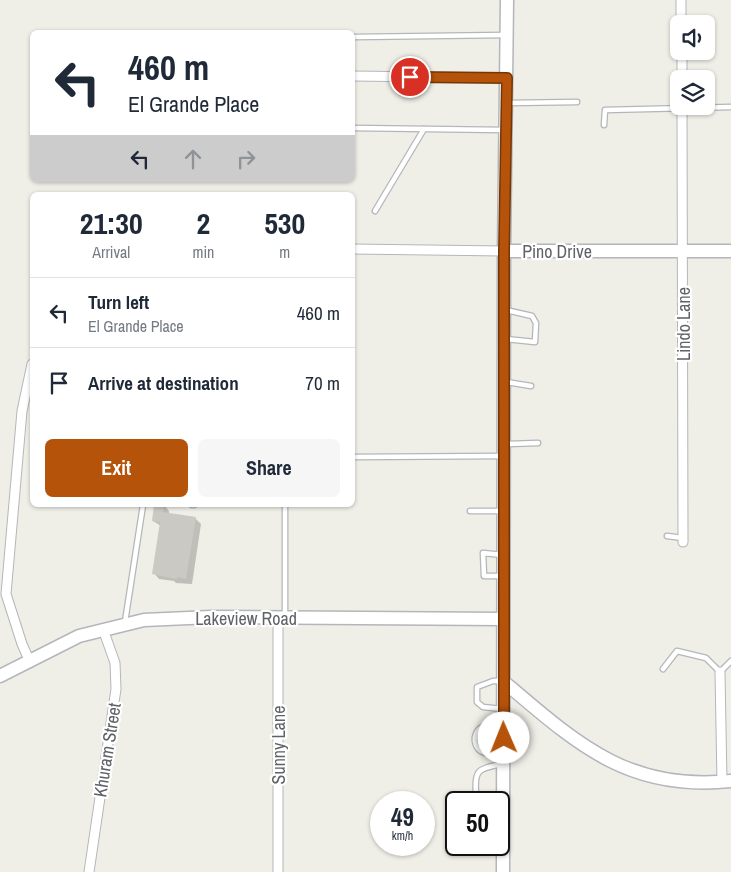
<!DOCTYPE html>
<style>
body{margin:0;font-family:"Archivo Narrow",sans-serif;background:#f6f6f7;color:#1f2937;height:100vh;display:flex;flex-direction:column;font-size:19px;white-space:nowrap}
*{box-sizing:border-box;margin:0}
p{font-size:16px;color:#747a83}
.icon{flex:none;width:28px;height:28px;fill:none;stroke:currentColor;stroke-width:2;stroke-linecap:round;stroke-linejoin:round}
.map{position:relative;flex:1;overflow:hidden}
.drawer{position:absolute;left:30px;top:192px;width:325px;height:315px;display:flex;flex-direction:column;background:#fff;border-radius:8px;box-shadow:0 1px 4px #0004}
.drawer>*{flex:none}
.guide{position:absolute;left:30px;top:30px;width:325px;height:152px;border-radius:8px;box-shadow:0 1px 4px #0004;background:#fff;color:#1f2937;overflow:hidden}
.buttons{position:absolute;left:670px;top:15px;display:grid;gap:10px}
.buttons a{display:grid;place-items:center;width:45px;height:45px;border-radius:8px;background:#fff;box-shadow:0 1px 4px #0004;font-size:25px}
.speed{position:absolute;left:370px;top:791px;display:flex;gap:10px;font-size:25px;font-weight:700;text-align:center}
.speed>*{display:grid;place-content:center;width:65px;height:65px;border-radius:50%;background:#fff;box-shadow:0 1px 4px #0004;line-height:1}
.speed small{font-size:12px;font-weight:400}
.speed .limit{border:2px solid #111;border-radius:8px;background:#fff;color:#111}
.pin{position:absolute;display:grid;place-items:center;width:42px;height:42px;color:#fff;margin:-21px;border:2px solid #fff;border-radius:50%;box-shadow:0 1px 5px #0007}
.me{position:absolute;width:55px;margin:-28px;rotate:359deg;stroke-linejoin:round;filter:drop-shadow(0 0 4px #0008)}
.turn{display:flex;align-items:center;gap:18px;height:105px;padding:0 15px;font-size:22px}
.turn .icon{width:65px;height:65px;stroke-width:2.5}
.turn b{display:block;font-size:35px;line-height:42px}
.lanes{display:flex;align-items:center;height:48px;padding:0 15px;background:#0003;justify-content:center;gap:25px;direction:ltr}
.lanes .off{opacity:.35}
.eta{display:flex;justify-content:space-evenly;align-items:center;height:85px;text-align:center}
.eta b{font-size:30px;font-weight:700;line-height:35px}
.action{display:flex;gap:10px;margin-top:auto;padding:10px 15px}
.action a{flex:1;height:58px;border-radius:8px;background:#b45309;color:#fff;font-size:20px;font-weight:700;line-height:58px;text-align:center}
.action a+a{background:#f6f6f7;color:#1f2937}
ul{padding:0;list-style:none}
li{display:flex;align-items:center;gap:15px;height:70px;padding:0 15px;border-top:1px solid #e0e1e3}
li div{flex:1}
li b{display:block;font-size:19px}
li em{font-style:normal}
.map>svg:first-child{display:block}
.shadow{fill:#0003}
.building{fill:#cbc9c4}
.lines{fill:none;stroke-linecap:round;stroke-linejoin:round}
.lane-casing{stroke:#b4b7ba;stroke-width:7}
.street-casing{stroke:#b4b7ba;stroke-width:11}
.secondary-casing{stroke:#b3b6ba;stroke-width:15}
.lane{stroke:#fff;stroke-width:4.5}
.street{stroke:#fff;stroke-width:9}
.secondary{stroke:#fff;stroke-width:12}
.route-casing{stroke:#753606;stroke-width:12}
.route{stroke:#b45309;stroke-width:9}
.labels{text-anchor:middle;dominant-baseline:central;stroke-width:4.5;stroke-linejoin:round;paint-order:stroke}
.street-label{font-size:18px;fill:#5f6266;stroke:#fff}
</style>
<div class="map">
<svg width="731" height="872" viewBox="0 0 731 872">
<rect width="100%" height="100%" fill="#efeee7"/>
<!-- shadow -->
<polygon class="shadow" points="156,505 164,505 169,511 169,514 195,518 201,524 192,584 176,583 174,581 159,579 154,573 161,526 153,521"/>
<!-- building -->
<polygon class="building" points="154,505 164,505 163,512 196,517 186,579 177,577 177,579 152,574 160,522 152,521"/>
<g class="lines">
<!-- lane casing -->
<g class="lane-casing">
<g id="lane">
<polyline points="355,37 505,35"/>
<polyline points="507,103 577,102"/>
<polyline points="604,125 605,110 731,107"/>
<polyline points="352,128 504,130"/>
<polyline points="375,211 424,129"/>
<polyline points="506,339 535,342 536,323 532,316 506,310"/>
<polyline points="506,382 531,386"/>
<polyline points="506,444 538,443"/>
<polyline points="352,457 501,456"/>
<polyline points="192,505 194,505"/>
<polyline points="470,511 503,511"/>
<polyline points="667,536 683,538"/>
<polyline points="503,555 483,553 484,576 503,576"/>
<polyline points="285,617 285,505"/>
<polyline points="125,622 143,505"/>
<polyline points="663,669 677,651 706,658 720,672 731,661"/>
<polyline points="501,681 493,681 477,687 477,702 483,707 502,709"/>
<path d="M501 753C496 753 490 754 485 753 473 750 471 733 482 727 488 724 496 725 502 724"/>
<path d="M501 764C479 769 474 769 476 793L481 797 501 798"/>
</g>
</g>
<!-- street casing -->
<g class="street-casing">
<g id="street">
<polyline points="681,0 681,24"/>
<polyline points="682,51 682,79"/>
<polyline points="352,76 507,78"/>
<polyline points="682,106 683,542"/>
<polyline points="352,249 504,251"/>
<polyline points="278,618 278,872"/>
<polyline points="30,662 22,644 6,594 22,411 32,364"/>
<polyline points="720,672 722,782"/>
<polyline points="89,872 116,689 115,663 103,629"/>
</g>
</g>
<!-- secondary casing -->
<g class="secondary-casing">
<g id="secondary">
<polyline points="504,251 731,251"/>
<polyline points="0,676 79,636 144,620 211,617 503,619"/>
<path d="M503 681C576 743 628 792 731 781"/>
<polyline points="503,872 504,251 507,0"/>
</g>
</g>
<!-- lane -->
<use href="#lane" class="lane"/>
<!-- street -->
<use href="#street" class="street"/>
<!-- secondary -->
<use href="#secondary" class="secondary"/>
</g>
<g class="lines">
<!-- route casing -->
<g class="route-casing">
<polyline id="route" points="410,77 507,78 504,251 504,738"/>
</g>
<!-- route -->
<use href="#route" class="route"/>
</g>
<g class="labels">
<!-- street labels -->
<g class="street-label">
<text x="557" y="251">Pino Drive</text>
<text transform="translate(683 324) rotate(-90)">Lindo Lane</text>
<text x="246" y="618">Lakeview Road</text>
<text transform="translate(278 745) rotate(-90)">Sunny Lane</text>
<text transform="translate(107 750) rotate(-81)">Khuram Street</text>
</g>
</g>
</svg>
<div class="buttons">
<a><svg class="icon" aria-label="sound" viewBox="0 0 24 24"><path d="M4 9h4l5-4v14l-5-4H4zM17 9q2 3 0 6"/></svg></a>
<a><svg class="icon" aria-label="layers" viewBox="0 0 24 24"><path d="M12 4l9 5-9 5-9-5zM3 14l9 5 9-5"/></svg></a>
</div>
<div class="speed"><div>49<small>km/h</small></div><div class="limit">50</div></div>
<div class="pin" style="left:410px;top:77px;background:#d93025"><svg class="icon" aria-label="arrive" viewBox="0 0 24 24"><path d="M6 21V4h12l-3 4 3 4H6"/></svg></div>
<svg class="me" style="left:504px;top:738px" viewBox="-20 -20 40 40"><circle r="19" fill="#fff"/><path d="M0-13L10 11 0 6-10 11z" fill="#b45309"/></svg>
<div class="guide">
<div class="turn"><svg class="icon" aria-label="left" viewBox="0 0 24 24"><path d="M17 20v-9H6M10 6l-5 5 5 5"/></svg><div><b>460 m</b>El Grande Place</div></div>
<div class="lanes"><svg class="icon" aria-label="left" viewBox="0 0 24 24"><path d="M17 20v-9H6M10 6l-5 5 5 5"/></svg><svg class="icon off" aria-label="ahead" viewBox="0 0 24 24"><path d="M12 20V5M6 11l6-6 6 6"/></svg><svg class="icon off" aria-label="right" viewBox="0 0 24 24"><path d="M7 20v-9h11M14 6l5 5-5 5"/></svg></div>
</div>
<section class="drawer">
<div class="eta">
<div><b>21:30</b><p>Arrival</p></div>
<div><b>2</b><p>min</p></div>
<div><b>530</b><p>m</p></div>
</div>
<ul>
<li><svg class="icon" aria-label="left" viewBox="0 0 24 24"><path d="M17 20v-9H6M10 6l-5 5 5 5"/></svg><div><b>Turn left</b><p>El Grande Place</p></div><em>460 m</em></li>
<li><svg class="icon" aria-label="arrive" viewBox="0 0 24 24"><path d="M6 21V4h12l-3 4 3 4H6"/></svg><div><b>Arrive at destination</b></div><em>70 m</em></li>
</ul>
<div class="action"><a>Exit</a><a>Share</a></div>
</section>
</div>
